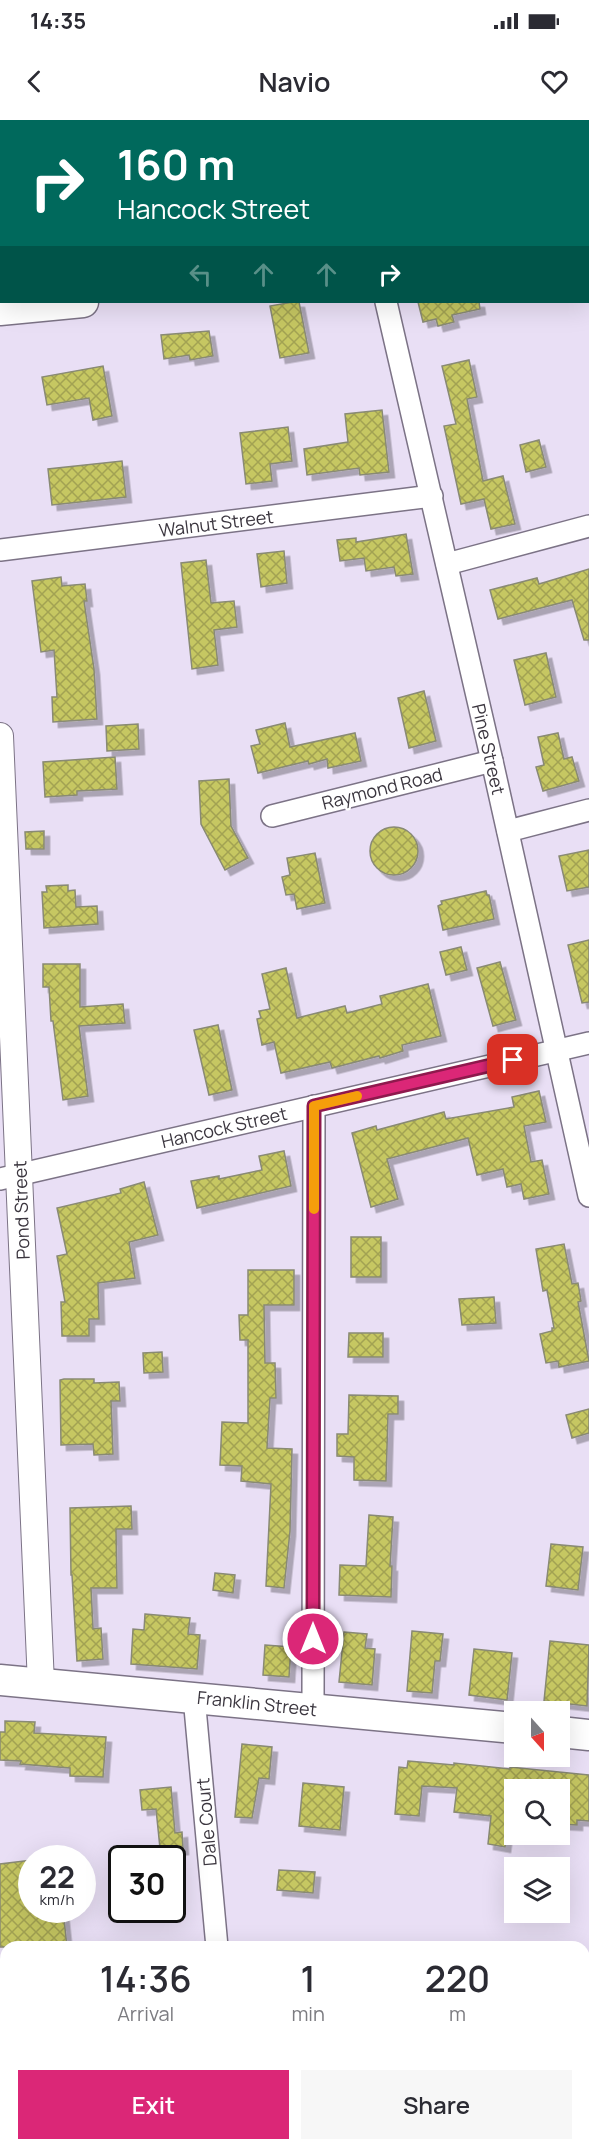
<!DOCTYPE html>
<style>
body{margin:0;font-family:Manrope,sans-serif;background:#f7f7f7;color:#2b2b33;height:100vh;display:flex;flex-direction:column;font-size:22px;white-space:nowrap}
*{box-sizing:border-box;margin:0}
p{font-size:20px;color:#7c7c81}
.icon{flex:none;width:33px;height:33px;fill:none;stroke:currentColor;stroke-width:2;stroke-linecap:round;stroke-linejoin:round}
.map{position:relative;flex:1;overflow:hidden}
.drawer{position:absolute;left:0px;top:1821px;width:590px;height:210px;display:flex;flex-direction:column;background:#fff;border-radius:18px 18px 0 0;box-shadow:0 6px 24px #0002}
.drawer>*{flex:none}
.guide{position:absolute;left:0px;top:0px;width:590px;height:183px;box-shadow:0 6px 24px #0002;background:#00695c;color:#fff;overflow:hidden}
.needle{width:39px;rotate:159deg}
.tools{position:absolute;left:504px;top:1581px;display:grid;gap:12px}
.tools a{display:grid;place-items:center;width:66px;height:66px;border-radius:0px;background:#fff;box-shadow:0 6px 24px #0002;font-size:30px}
.speed{position:absolute;left:18px;top:1725px;display:flex;gap:12px;font-size:30px;font-weight:700;text-align:center}
.speed>*{display:grid;place-content:center;width:78px;height:78px;border-radius:50%;background:#fff;box-shadow:0 6px 24px #0002;line-height:1}
.speed small{font-size:15px;font-weight:400}
.speed .limit{border:3px solid #111;border-radius:9px;background:#fff;color:#111}
.pin{position:absolute;display:grid;place-items:center;width:51px;height:51px;color:#fff;margin:-26px;border-radius:12px;box-shadow:0 3px 9px #0006}
.me{position:absolute;width:66px;margin:-33px;rotate:0deg;stroke-linejoin:round;filter:drop-shadow(0 0 4px #0008)}
.turn{display:flex;align-items:center;gap:21px;height:126px;padding:0 18px;font-size:27px}
.turn .icon{width:78px;height:78px;stroke-width:2.5}
.turn b{display:block;font-size:42px;line-height:51px}
.lanes{display:flex;align-items:center;height:57px;padding:0 18px;background:#0003;justify-content:center;gap:30px;direction:ltr}
.lanes .off{opacity:.35}
.eta{display:flex;justify-content:space-evenly;align-items:center;height:102px;text-align:center}
.eta b{font-size:36px;font-weight:600;line-height:42px}
.button{display:flex;gap:12px;margin-top:auto;padding:12px 18px}
.button a{flex:1;height:69px;border-radius:0px;background:#db2777;color:#fff;font-size:24px;font-weight:600;line-height:69px;text-align:center}
.button a+a{background:#f7f7f7;color:#2b2b33}
.status{display:flex;justify-content:space-between;align-items:center;height:42px;padding:0 30px;background:#fff;direction:ltr}
.status svg{height:16px;fill:currentColor}
header{display:flex;justify-content:space-between;align-items:center;height:78px;padding:0 18px;background:#fff;font-size:27px;font-weight:600}
.map>svg:first-child{display:block}
.park{fill:url(#park-dots)}
.pitch{fill:#e0c9f9}
.building{fill:url(#building-cross-hatch);stroke:#898a74;stroke-width:1.5;filter:url(#shadow)}
.lines{fill:none;stroke-linecap:round;stroke-linejoin:round}
.minor-casing{stroke:#7c7386;stroke-width:24}
.tertiary-casing{stroke:#7c7386;stroke-width:28}
.secondary-casing{stroke:#7c7386;stroke-width:33}
.minor{stroke:#fff;stroke-width:21}
.tertiary{stroke:#fff;stroke-width:26}
.secondary{stroke:#fff;stroke-width:30}
.route-casing{stroke:#8e194d;stroke-width:15}
.route{stroke:#db2777;stroke-width:10}
.slow{stroke:#f59e0b;stroke-width:10}
.labels{text-anchor:middle;dominant-baseline:central;stroke-width:4.5;stroke-linejoin:round;paint-order:stroke}
.street-label{font-size:18px;fill:#3b363f;stroke:#fff}
</style>
<div class="status"><b>14:35</b><svg viewBox="0 0 49 12"><path d="M0 12V9h3v3zM5 12V6h3v6zM10 12V3h3v9zM15 12V0h3v12zM26 1h20v11H26zM47 4h2v5h-2z"/></svg></div>
<header><svg class="icon" aria-label="back" viewBox="0 0 24 24"><path d="M15 5l-7 7 7 7"/></svg>Navio<svg class="icon" aria-label="heart" viewBox="0 0 24 24"><path d="M12 20l-8-8c-3-5 5-10 8-4 3-6 11-1 8 4z"/></svg></header>
<div class="map">
<svg width="589" height="2031" viewBox="0 0 589 2031">
<defs>
<pattern id="park-dots" width="8" height="8" patternUnits="userSpaceOnUse" patternTransform="scale(1.5)"><rect width="8" height="8" fill="#e0c9f9"/><path d="M2 2h.1M6 6h.1" fill="none" stroke="#c1add6" stroke-width="1.8" stroke-linecap="round"/></pattern>
<pattern id="building-cross-hatch" width="8" height="8" patternUnits="userSpaceOnUse" patternTransform="scale(1.5)"><rect width="8" height="8" fill="#c6c762"/><path d="M0 0l8 8M0 8l8-8" fill="none" stroke="#a2a252"/></pattern>
<filter id="shadow"><feDropShadow dx="5.5" dy="5.5" stdDeviation="0" flood-color="#0004"/></filter>
</defs>
<rect width="100%" height="100%" fill="#e9dff5"/>
<!-- park -->
<polygon class="park" points="6,1941 6,2025 478,2025 475,2031 0,2031 0,1942"/>
<!-- pitch -->
<polygon class="pitch" points="278,2025 443,2025 439,2031 279,2031"/>
<!-- building -->
<g class="building">
<polygon points="293,182 299,182 309,233 280,238 270,186"/>
<polygon points="418,182 479,182 480,189 452,195 454,202 438,206 436,199 423,202"/>
<polygon points="209,211 213,236 190,240 189,235 164,239 161,215"/>
<polygon points="469,240 477,277 467,279 483,361 503,356 515,404 491,409 484,379 461,384 444,306 456,304 442,246"/>
<polygon points="103,246 112,296 93,300 89,278 47,285 42,257"/>
<polygon points="382,290 389,352 360,355 359,348 307,355 304,329 348,322 345,294"/>
<polygon points="288,307 292,341 270,344 272,361 246,364 240,313"/>
<polygon points="539,320 546,347 526,352 520,325"/>
<polygon points="122,341 126,377 52,385 48,349"/>
<polygon points="406,414 413,454 396,456 394,447 366,451 364,438 340,441 337,420 356,418 356,422"/>
<polygon points="284,431 287,463 261,467 257,434"/>
<polygon points="206,440 211,483 234,481 237,507 214,510 218,545 192,549 181,443"/>
<polygon points="589,449 589,520 584,520 572,480 498,499 490,470 537,458 539,464"/>
<polygon points="61,457 62,466 85,464 87,481 84,481 94,549 97,599 53,602 52,577 57,577 54,530 41,532 32,461"/>
<polygon points="546,533 556,577 525,585 514,540"/>
<polygon points="424,571 436,621 409,628 398,578"/>
<polygon points="285,603 290,627 355,613 361,641 328,648 327,639 309,644 308,641 258,653 251,626 260,624 256,610"/>
<polygon points="138,604 139,629 107,631 106,606"/>
<polygon points="558,613 564,639 572,637 579,661 543,671 536,647 544,645 538,617"/>
<polygon points="115,637 117,669 77,671 77,675 45,677 43,642"/>
<polygon points="229,659 231,706 248,738 225,750 201,704 199,661"/>
<circle cx="394" cy="731" r="24"/>
<polygon points="44,711 44,729 26,729 25,712"/>
<polygon points="589,730 589,767 567,771 559,736"/>
<polygon points="315,733 325,783 297,789 294,774 286,775 282,757 290,755 287,738"/>
<polygon points="68,765 68,771 75,770 76,787 97,786 98,804 44,808 42,772 47,772 46,766"/>
<polygon points="486,771 487,775 489,775 494,799 443,810 438,786 442,784 441,781"/>
<polygon points="589,820 589,882 582,883 568,825"/>
<polygon points="461,827 467,850 446,855 440,832"/>
<polygon points="500,842 516,900 493,906 477,848"/>
<polygon points="43,844 80,844 80,887 123,884 125,903 79,906 88,976 63,980 53,901 51,901 49,867 43,867"/>
<polygon points="286,848 297,898 345,886 347,893 382,884 380,876 428,864 441,916 402,925 403,931 380,938 379,936 332,948 330,942 281,953 274,922 262,925 257,899 261,898 259,891 270,889 262,854"/>
<polygon points="218,905 232,970 209,975 194,910"/>
<polygon points="539,971 546,1002 524,1006 531,1042 542,1040 549,1074 524,1079 521,1064 507,1067 503,1049 477,1055 468,1018 387,1039 398,1079 371,1087 352,1013 376,1006 377,1010 444,992 446,999 514,987 512,977"/>
<polygon points="284,1031 291,1066 197,1088 191,1061 219,1056 219,1059 262,1050 259,1036"/>
<polygon points="144,1062 158,1115 129,1122 135,1158 98,1163 99,1199 89,1199 89,1216 62,1216 61,1182 65,1182 57,1136 67,1134 57,1088 121,1073 120,1069"/>
<rect x="351" y="1117" width="30" height="40"/>
<polygon points="564,1124 572,1164 578,1163 581,1181 578,1182 589,1241 559,1247 558,1241 546,1243 540,1214 552,1211 552,1208 554,1208 547,1170 543,1171 536,1129"/>
<polygon points="248,1150 294,1150 294,1185 264,1185 265,1243 275,1243 276,1278 270,1278 267,1328 292,1329 290,1411 284,1468 266,1466 271,1364 241,1361 242,1346 220,1345 222,1302 248,1303 248,1220 240,1220 239,1195 248,1195"/>
<polygon points="494,1177 496,1203 462,1205 459,1179"/>
<polygon points="349,1213 383,1213 383,1237 348,1237"/>
<polygon points="162,1232 163,1252 144,1253 143,1233"/>
<polygon points="64,1259 94,1259 94,1263 119,1262 120,1281 111,1281 113,1334 94,1335 93,1324 61,1325 60,1260"/>
<polygon points="349,1275 398,1276 398,1294 388,1294 386,1361 354,1360 354,1337 337,1336 337,1314 348,1314"/>
<polygon points="589,1289 589,1313 572,1318 566,1295"/>
<polygon points="131,1386 132,1409 116,1409 117,1468 91,1468 93,1509 101,1508 103,1539 77,1541 72,1455 71,1455 70,1388"/>
<polygon points="369,1395 393,1397 390,1446 392,1446 391,1477 339,1475 340,1445 366,1446"/>
<polygon points="551,1424 583,1427 578,1470 546,1466"/>
<polygon points="215,1453 235,1455 233,1473 213,1470"/>
<polygon points="145,1494 190,1498 188,1514 200,1515 197,1549 131,1544 133,1509 144,1510"/>
<polygon points="412,1511 443,1514 440,1541 435,1541 432,1573 407,1571"/>
<polygon points="344,1512 367,1514 365,1528 375,1529 372,1565 339,1562"/>
<polygon points="550,1521 589,1525 587,1586 544,1581"/>
<polygon points="265,1525 291,1527 289,1557 263,1555"/>
<polygon points="474,1529 512,1533 507,1580 469,1575"/>
<polygon points="5,1601 35,1602 34,1613 106,1617 103,1657 70,1656 70,1648 20,1644 21,1641 0,1640 0,1612 5,1612"/>
<polygon points="242,1624 272,1627 269,1659 259,1658 252,1698 235,1697"/>
<polygon points="408,1641 454,1645 454,1643 510,1649 510,1647 589,1655 589,1701 577,1700 577,1705 560,1704 560,1670 514,1670 514,1690 510,1690 505,1727 488,1724 491,1696 454,1692 457,1668 422,1666 419,1696 395,1694 399,1647 407,1648"/>
<polygon points="303,1663 344,1667 340,1710 299,1706"/>
<polygon points="171,1667 175,1713 182,1712 183,1729 176,1730 177,1739 172,1739 161,1738 156,1689 142,1690 140,1670"/>
<polygon points="32,1740 32,1790 63,1790 67,1827 0,1827 0,1744"/>
<polygon points="279,1750 315,1752 313,1773 277,1770"/>
</g>
<g class="lines">
<!-- minor casing -->
<g class="minor-casing">
<g id="minor">
<polyline points="579,0 579,2"/>
<polyline points="588,30 589,34"/>
<polyline points="386,182 492,641 589,1076"/>
<polyline points="0,430 432,376"/>
<polyline points="447,444 589,406"/>
<polyline points="272,696 492,641"/>
<polyline points="508,711 589,690"/>
<polyline points="0,1059 589,923"/>
<polyline points="194,1577 217,1827"/>
<polyline points="313,1588 314,986"/>
<polyline points="234,2025 234,2027"/>
</g>
</g>
<!-- tertiary casing -->
<g class="tertiary-casing">
<polyline id="tertiary" points="0,616 41,1564"/>
</g>
<!-- secondary casing -->
<g class="secondary-casing">
<g id="secondary">
<polyline points="588,95 589,95"/>
<polyline points="0,190 83,182"/>
<polyline points="0,1560 514,1608"/>
<polyline points="560,1612 589,1615"/>
</g>
</g>
<!-- minor -->
<use href="#minor" class="minor"/>
<!-- tertiary -->
<use href="#tertiary" class="tertiary"/>
<!-- secondary -->
<use href="#secondary" class="secondary"/>
</g>
<g class="lines">
<!-- route casing -->
<g class="route-casing">
<polyline id="route" points="313,1519 314,986 513,940"/>
</g>
<!-- route -->
<use href="#route" class="route"/>
<!-- slow -->
<polyline class="slow" points="314,1089 314,986 357,976"/>
</g>
<g class="labels">
<!-- street labels -->
<g class="street-label">
<text transform="translate(216 403) rotate(-7)">Walnut Street</text>
<text transform="translate(489 629) rotate(77)">Pine Street</text>
<text transform="translate(382 668) rotate(-14)">Raymond Road</text>
<text transform="translate(224 1007) rotate(-13)">Hancock Street</text>
<text transform="translate(21 1090) rotate(-92)">Pond Street</text>
<text transform="translate(257 1583) rotate(6)">Franklin Street</text>
<text transform="translate(206 1702) rotate(-95)">Dale Court</text>
</g>
</g>
</svg>
<div class="tools">
<a><svg class="needle" viewBox="-14 -14 28 28"><path d="M0-13l5 13h-10z" fill="#e53935"/><path d="M0 13l5-13h-10z" fill="#7c7c81"/></svg></a>
<a><svg class="icon" aria-label="search" viewBox="0 0 24 24"><circle cx="10" cy="10" r="6"/><path d="M15 15l6 6"/></svg></a>
<a><svg class="icon" aria-label="layers" viewBox="0 0 24 24"><path d="M12 4l9 5-9 5-9-5zM3 14l9 5 9-5"/></svg></a>
</div>
<div class="speed"><div>22<small>km/h</small></div><div class="limit">30</div></div>
<div class="pin" style="left:513px;top:940px;background:#d93025"><svg class="icon" aria-label="arrive" viewBox="0 0 24 24"><path d="M6 21V4h12l-3 4 3 4H6"/></svg></div>
<svg class="me" style="left:313px;top:1519px" viewBox="-20 -20 40 40"><circle r="17" fill="#db2777" stroke="#fff" stroke-width="3"/><path d="M0-11L8 9 0 5-8 9z" fill="#fff"/></svg>
<div class="guide">
<div class="turn"><svg class="icon" aria-label="right" viewBox="0 0 24 24"><path d="M7 20v-9h11M14 6l5 5-5 5"/></svg><div><b>160 m</b>Hancock Street</div></div>
<div class="lanes"><svg class="icon off" aria-label="left" viewBox="0 0 24 24"><path d="M17 20v-9H6M10 6l-5 5 5 5"/></svg><svg class="icon off" aria-label="ahead" viewBox="0 0 24 24"><path d="M12 20V5M6 11l6-6 6 6"/></svg><svg class="icon off" aria-label="ahead" viewBox="0 0 24 24"><path d="M12 20V5M6 11l6-6 6 6"/></svg><svg class="icon" aria-label="right" viewBox="0 0 24 24"><path d="M7 20v-9h11M14 6l5 5-5 5"/></svg></div>
</div>
<section class="drawer">
<div class="eta">
<div><b>14:36</b><p>Arrival</p></div>
<div><b>1</b><p>min</p></div>
<div><b>220</b><p>m</p></div>
</div>
<div class="button"><a>Exit</a><a>Share</a></div>
</section>
</div>
